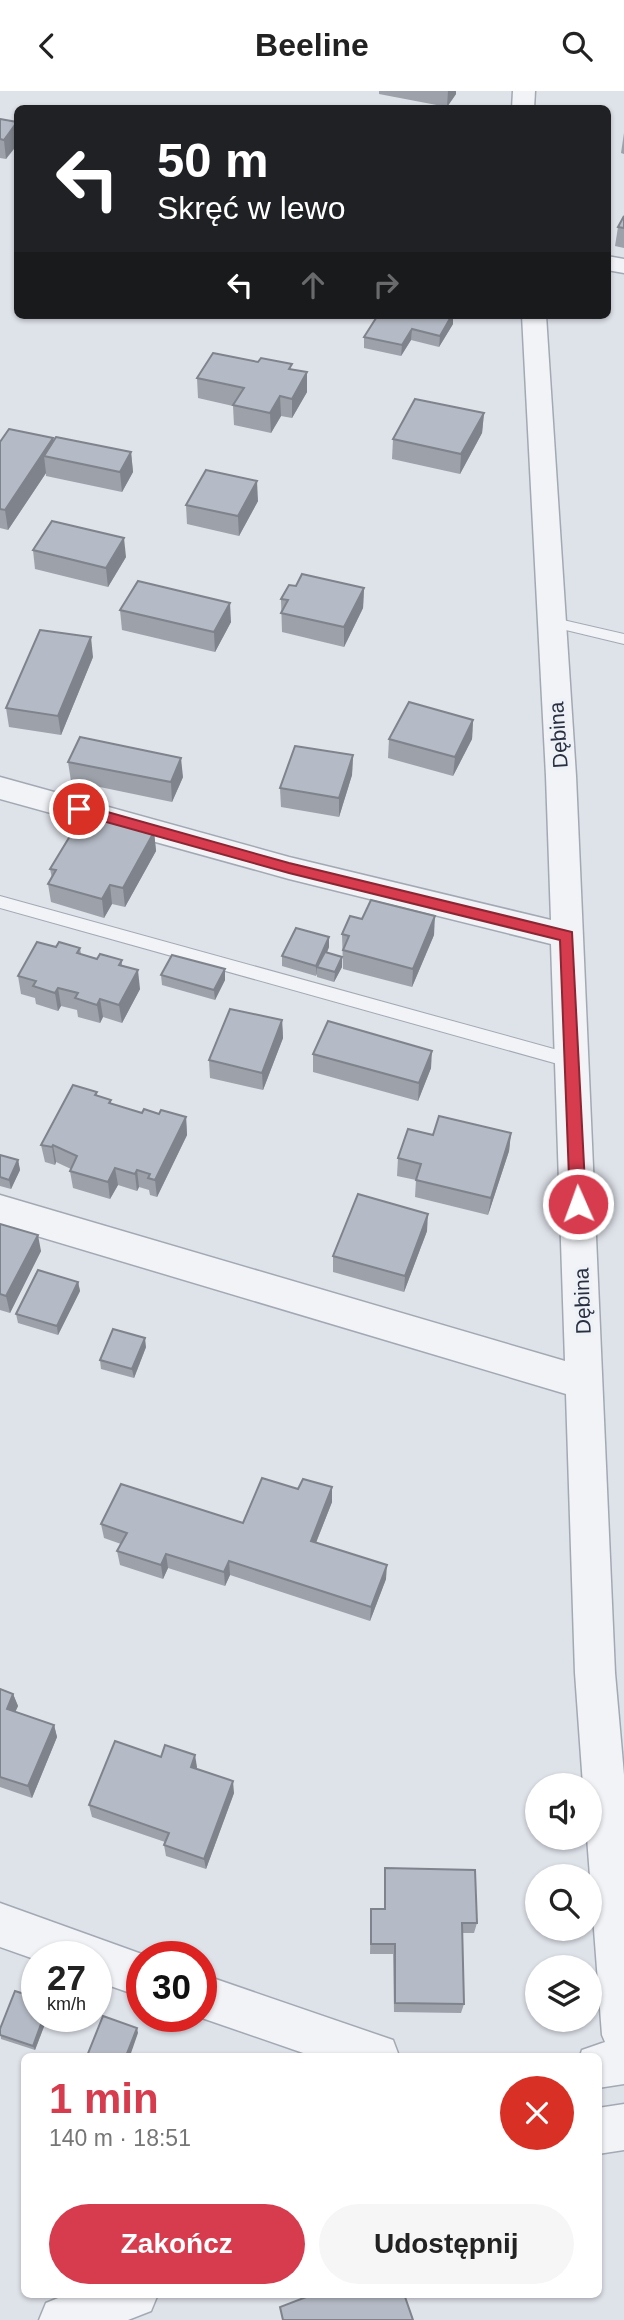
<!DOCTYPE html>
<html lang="pl">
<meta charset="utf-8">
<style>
body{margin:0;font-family:Arial,sans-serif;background:#f6f6f6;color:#222;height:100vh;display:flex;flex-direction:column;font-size:26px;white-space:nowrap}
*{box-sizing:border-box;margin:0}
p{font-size:23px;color:#767676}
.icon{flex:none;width:38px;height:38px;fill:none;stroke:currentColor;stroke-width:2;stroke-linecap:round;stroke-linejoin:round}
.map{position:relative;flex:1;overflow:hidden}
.sheet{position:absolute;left:21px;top:1962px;width:581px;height:245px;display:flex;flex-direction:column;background:#fff;border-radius:10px;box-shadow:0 2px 5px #0004}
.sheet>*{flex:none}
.hud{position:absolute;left:14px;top:14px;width:597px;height:214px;border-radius:10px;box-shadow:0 2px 5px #0004;background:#202124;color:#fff;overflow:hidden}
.fabs{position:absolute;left:525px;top:1682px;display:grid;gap:14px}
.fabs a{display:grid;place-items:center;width:77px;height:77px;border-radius:50%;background:#fff;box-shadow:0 2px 5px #0004;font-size:35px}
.speed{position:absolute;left:21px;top:1850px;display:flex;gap:14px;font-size:35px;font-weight:700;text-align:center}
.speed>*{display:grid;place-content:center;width:91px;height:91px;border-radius:50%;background:#fff;box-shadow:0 2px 5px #0004;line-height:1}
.speed small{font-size:18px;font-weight:400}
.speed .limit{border:10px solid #d22;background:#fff;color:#111}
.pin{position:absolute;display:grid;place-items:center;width:60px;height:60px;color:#fff;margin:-30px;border:4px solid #fff;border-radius:50%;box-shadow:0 2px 7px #0007}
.me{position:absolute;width:77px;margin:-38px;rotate:358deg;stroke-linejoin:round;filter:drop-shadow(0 0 5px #0008)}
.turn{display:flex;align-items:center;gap:24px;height:147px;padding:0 28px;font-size:32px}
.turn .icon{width:91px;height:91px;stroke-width:2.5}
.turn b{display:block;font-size:49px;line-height:60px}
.lanes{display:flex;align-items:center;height:66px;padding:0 28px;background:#0003;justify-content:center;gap:35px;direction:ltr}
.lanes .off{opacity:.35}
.round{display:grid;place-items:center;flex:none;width:74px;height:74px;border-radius:37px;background:#f6f6f6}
.summary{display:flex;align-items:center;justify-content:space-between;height:119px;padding:0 28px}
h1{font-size:42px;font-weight:800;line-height:52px;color:#d63b4e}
.action{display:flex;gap:14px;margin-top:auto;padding:14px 28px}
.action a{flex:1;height:80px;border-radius:42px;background:#d63b4e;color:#fff;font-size:28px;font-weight:800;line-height:80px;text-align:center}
.action a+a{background:#f6f6f6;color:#222}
header{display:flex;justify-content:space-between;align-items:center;height:91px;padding:0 28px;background:#fff;font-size:32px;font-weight:800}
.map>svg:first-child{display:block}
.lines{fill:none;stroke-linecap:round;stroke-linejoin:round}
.service-casing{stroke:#a3a9b3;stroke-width:2}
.minor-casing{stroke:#a3a9b3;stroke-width:3}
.service{fill:#f1f3f7;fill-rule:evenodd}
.minor{fill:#f1f3f7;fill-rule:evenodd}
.wall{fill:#9ca1aa}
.shaded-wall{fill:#7f838b}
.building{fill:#b5bbc6;stroke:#7f838b;stroke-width:2}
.route{fill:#d63b4e;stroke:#8b2633;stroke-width:2}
.labels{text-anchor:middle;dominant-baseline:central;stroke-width:7;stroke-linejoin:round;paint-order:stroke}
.street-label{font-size:21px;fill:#272f41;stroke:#eef1f6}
</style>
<header><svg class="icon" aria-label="back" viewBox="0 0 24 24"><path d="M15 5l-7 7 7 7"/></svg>Beeline<svg class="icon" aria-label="search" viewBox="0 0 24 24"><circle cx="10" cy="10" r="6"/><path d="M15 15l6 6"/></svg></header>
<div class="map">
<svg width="624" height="2229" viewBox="0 0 624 2229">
<rect width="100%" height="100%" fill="#dee2e9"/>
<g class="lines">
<!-- service casing -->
<g class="service-casing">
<g id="service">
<polygon points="550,526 624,543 624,553 545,534 543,531"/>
<polygon points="0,805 572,963 578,965 580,970 578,975 572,977 0,817"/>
</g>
</g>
<!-- minor casing -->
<g class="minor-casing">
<g id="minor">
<polygon points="513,0 535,0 534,18 512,18"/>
<polygon points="607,165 624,168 624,182 607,179"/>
<polygon points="522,224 546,224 576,685 615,1582 624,1684 624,1993 598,1997 598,1965 580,1965 582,1959 605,1951 602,1944 587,1746 590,1746 590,1694 583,1694 575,1582 566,1303 0,1134 0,1104 565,1270 551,853 289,788 0,708 0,686 289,766 551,829 546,685"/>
<polygon points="0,1812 150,1866 142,1866 142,1906 96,1890 96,1866 37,1866 37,1869 0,1856"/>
<polygon points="201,1883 393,1949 399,1965 312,1965 196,1925 201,1925"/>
<polygon points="624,2013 624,2059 598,2063 598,2017"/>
<polygon points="68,2203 158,2203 151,2220 128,2229 39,2229 46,2212"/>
</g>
</g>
<!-- service -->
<use href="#service" class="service"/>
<!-- minor -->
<use href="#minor" class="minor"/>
</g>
<!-- wall -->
<g class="wall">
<polygon points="379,0 456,0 456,3 447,16 379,3"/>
<polygon points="0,28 17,31 6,68 0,67"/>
<polygon points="624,42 624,63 621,62"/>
<polygon points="624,125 624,157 615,155 618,136"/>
<polygon points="378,224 453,224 453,233 439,256 411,249 401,265 364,257 364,246"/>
<polygon points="292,278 307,301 292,327 281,325 271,342 234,334 233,315 198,307 197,287"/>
<polygon points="484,322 482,342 460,383 392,368 393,348"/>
<polygon points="53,347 54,350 131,361 133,381 122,401 46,385 46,382 8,439 0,437 0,351"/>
<polygon points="258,410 239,445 187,433 186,414"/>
<polygon points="33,459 126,466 108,496 35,478"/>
<polygon points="296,495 364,497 363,517 344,556 282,541 281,508"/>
<polygon points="120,519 231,531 215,561 122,539"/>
<polygon points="93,566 61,644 9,636 6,617"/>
<polygon points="473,629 472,648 453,685 388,667 389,648"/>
<polygon points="353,664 352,684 339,726 281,716 280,697"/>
<polygon points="68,671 183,686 172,711 71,690"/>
<polygon points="154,741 156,760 125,816 112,813 104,827 51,811 48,793 52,787 50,778"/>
<polygon points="342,843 434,844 412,896 343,878"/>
<polygon points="56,856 80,857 81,863 97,868 122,869 122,875 140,898 122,932 103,926 100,932 78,926 77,919 61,915 58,920 36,913 35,907 21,903 18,885"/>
<polygon points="329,856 327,862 342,866 342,876 334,891 317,886 317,883 316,885 282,875 282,865"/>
<polygon points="225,878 225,889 215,909 162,894 161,884"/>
<polygon points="282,929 283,947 263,999 210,987 209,969"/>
<polygon points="313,963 431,977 418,1010 313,981"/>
<polygon points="97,1001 97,1005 111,1009 111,1013 142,1022 159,1023 186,1026 187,1044 157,1106 150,1104 149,1099 139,1096 137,1100 118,1094 110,1108 73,1097 70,1080 71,1078 56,1071 55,1074 45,1071 41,1054"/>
<polygon points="511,1042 509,1060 488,1124 415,1106 416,1089 397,1085 398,1067 433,1044"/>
<polygon points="0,1064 18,1069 20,1079 11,1098 0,1095"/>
<polygon points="0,1133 41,1160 10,1222 0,1219"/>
<polygon points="427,1140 404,1201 333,1181 333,1165"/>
<polygon points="78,1191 80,1200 58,1244 18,1232 16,1223"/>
<polygon points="146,1256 134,1287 101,1278 100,1269"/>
<polygon points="332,1411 316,1452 386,1488 370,1530 230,1484 225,1495 168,1477 163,1488 120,1474 117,1460 121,1453 104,1447 101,1433 243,1432"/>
<polygon points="0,1598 13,1603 18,1615 15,1621 54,1634 57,1646 32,1707 0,1696"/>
<polygon points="161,1666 197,1676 196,1678 234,1702 206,1778 166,1765 164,1754 165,1751 92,1726 89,1714"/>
<polygon points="385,1777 477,1832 474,1842 462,1842 464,1913 461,1922 394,1921 393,1863 370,1863 371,1818 384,1818"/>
<polygon points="37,1925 48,1925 35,1959 1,1948 0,1938"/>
</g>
<!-- shaded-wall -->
<g class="shaded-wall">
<polygon points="448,0 456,0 456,3 447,16"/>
<polygon points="17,31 18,53 6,68 4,49"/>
<polygon points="452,224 453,224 453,233 439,256 440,245"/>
<polygon points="412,238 411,249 401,265 402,254"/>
<polygon points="307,281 307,301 292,327 292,308"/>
<polygon points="280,305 281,325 271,342 270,322"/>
<polygon points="484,322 482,342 460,383 461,363"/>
<polygon points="53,347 56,367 44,365 46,382 8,439 5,419"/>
<polygon points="131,361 133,381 122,401 120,381"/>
<polygon points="257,390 258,410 239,445 238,425"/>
<polygon points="124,447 126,466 108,496 106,477"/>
<polygon points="364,497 363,517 344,556 344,536"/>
<polygon points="230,512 231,531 215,561 214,541"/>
<polygon points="91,546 93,566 61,644 58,625"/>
<polygon points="473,629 472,648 453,685 455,666"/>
<polygon points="353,664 352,684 339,726 339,707"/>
<polygon points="181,667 183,686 172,711 171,691"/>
<polygon points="154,741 156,760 125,816 123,797"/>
<polygon points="110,794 112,813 104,827 102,808"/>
<polygon points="435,825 434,844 412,896 413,878"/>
<polygon points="329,846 329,856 320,876 317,876 316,885 316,875"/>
<polygon points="342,866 342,876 334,891 335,881"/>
<polygon points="225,878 225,889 215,909 214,899"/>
<polygon points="138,879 140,898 122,932 119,914"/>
<polygon points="58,897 61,915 58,920 55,902"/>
<polygon points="100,908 103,926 100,932 97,914"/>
<polygon points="282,929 283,947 263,999 262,982"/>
<polygon points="432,960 431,977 418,1010 419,992"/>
<polygon points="186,1026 187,1044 157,1106 155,1089"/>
<polygon points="511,1042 509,1060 488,1124 491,1107"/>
<polygon points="53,1054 56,1071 55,1074 52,1056"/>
<polygon points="18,1069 20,1079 11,1098 9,1089"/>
<polygon points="115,1077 118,1094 110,1108 108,1091"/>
<polygon points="137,1079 139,1096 137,1100 135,1083"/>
<polygon points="428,1123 427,1140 404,1201 405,1185"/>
<polygon points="38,1144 41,1160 10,1222 6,1205"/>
<polygon points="78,1191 80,1200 58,1244 57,1235"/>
<polygon points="145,1247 146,1256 134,1287 132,1278"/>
<polygon points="332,1396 332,1411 311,1464 311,1450"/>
<polygon points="166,1463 168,1477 163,1488 161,1474"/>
<polygon points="229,1470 230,1484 225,1495 224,1481"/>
<polygon points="387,1474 386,1488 370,1530 371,1516"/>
<polygon points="13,1603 18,1615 11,1630 7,1618"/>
<polygon points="54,1634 57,1646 32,1707 28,1695"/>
<polygon points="195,1664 197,1676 193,1688 191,1676"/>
<polygon points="233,1690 234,1702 206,1778 204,1768"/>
<polygon points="44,1925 48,1925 35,1959 33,1955"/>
<polygon points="137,1937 138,1942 130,1965 126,1965"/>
</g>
<!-- building -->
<g class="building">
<polygon points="0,28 17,31 4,49 0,48"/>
<polygon points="624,125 624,137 618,136"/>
<polygon points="378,224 452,224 440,245 412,238 402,254 364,246"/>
<polygon points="213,262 258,271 261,267 292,273 289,278 307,281 292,308 280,305 270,322 233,314 244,297 197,287"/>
<polygon points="415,308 484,322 461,363 393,348"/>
<polygon points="9,338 53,347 5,419 0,418 0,351"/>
<polygon points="56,346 131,361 120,381 44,365"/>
<polygon points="206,379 257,390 238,425 186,414"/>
<polygon points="52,430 124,447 106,477 33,459"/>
<polygon points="302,483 364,497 344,536 281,522 288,509 281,508 289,494 296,495"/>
<polygon points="138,490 230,512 214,541 120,519"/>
<polygon points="40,539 91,546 58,625 6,617"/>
<polygon points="409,611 473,629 455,666 389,648"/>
<polygon points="80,646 181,667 171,691 68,671"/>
<polygon points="295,655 353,664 339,707 280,697"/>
<polygon points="84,722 154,741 123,797 110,794 102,808 48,793 56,779 50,778"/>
<polygon points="371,809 435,825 413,878 343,859 349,845 342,843 350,825 362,828"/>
<polygon points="296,837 329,846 316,875 282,865"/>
<polygon points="37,851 56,856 59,851 80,857 77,862 97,868 100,863 122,869 119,874 138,879 119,914 100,908 97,914 75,907 78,902 58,897 55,902 33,895 36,890 18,885"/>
<polygon points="325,861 342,866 335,881 317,876"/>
<polygon points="172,864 225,878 214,899 161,884"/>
<polygon points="230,918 282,929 262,982 209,969"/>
<polygon points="328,930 432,960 419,992 313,963"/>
<polygon points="73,994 97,1001 95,1004 111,1009 109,1012 142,1022 144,1018 159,1023 161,1019 186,1026 155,1089 148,1087 150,1083 137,1079 135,1083 115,1077 108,1091 70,1080 77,1065 53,1054 52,1056 41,1054"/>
<polygon points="439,1025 511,1042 491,1107 416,1089 421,1073 398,1067 408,1038 433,1044"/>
<polygon points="0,1064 18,1069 9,1089 0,1086"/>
<polygon points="358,1103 428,1123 405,1185 333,1165"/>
<polygon points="0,1133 38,1144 6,1205 0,1203"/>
<polygon points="38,1179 78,1191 57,1235 16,1223"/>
<polygon points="113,1238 145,1247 132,1278 100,1269"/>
<polygon points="262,1387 298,1398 303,1388 332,1396 311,1450 387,1474 371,1516 229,1470 224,1481 166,1463 161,1474 117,1460 127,1442 101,1433 121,1393 243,1432"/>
<polygon points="0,1598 13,1603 7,1618 54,1634 28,1695 0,1686"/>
<polygon points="115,1650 161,1666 165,1654 195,1664 191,1676 233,1690 204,1768 164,1754 169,1742 89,1714"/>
<polygon points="385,1777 475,1779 477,1832 462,1832 464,1913 395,1912 395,1853 371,1853 371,1818 385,1818"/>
<polygon points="15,1900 37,1907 37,1925 44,1925 33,1955 0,1944 0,1938"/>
<polygon points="103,1925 137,1937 126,1965 87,1965"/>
<polygon points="314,2203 327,2203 327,2204 330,2203 404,2203 413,2229 283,2229 280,2216"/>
</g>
<!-- route -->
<polygon class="route" points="79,713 289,772 572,841 586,1113 584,1117 573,1117 570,1113 560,849 289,782 74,722 74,715"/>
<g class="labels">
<!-- street labels -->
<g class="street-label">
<text transform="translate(558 644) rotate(-94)">Dębina</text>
<text transform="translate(582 1210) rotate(-92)">Dębina</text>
</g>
</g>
</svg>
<div class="fabs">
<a><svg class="icon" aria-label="sound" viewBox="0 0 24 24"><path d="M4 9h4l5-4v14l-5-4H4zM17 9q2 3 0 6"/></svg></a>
<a><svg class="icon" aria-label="search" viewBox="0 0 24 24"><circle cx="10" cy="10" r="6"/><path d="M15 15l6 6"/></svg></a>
<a><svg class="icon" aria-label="layers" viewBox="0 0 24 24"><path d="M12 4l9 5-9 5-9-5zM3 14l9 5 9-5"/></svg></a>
</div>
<div class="speed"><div>27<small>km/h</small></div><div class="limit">30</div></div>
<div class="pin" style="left:79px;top:718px;background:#d93025"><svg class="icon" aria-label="arrive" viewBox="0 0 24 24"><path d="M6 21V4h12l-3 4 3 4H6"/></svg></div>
<svg class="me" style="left:578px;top:1113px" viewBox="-20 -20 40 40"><circle r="17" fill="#d63b4e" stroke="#fff" stroke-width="3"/><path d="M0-11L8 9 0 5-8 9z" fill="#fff"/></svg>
<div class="hud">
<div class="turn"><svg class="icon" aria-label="left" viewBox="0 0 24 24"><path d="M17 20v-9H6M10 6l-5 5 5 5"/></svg><div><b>50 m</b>Skręć w lewo</div></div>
<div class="lanes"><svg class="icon" aria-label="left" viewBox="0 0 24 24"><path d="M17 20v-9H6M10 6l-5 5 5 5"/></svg><svg class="icon off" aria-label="ahead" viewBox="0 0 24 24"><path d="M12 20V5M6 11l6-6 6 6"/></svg><svg class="icon off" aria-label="right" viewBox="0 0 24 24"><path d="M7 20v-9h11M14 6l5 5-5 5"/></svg></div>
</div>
<section class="sheet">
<div class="summary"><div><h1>1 min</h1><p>140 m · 18:51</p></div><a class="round" style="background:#d93025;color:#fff"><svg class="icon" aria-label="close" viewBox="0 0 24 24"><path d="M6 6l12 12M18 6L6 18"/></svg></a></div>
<div class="action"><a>Zakończ</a><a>Udostępnij</a></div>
</section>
</div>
